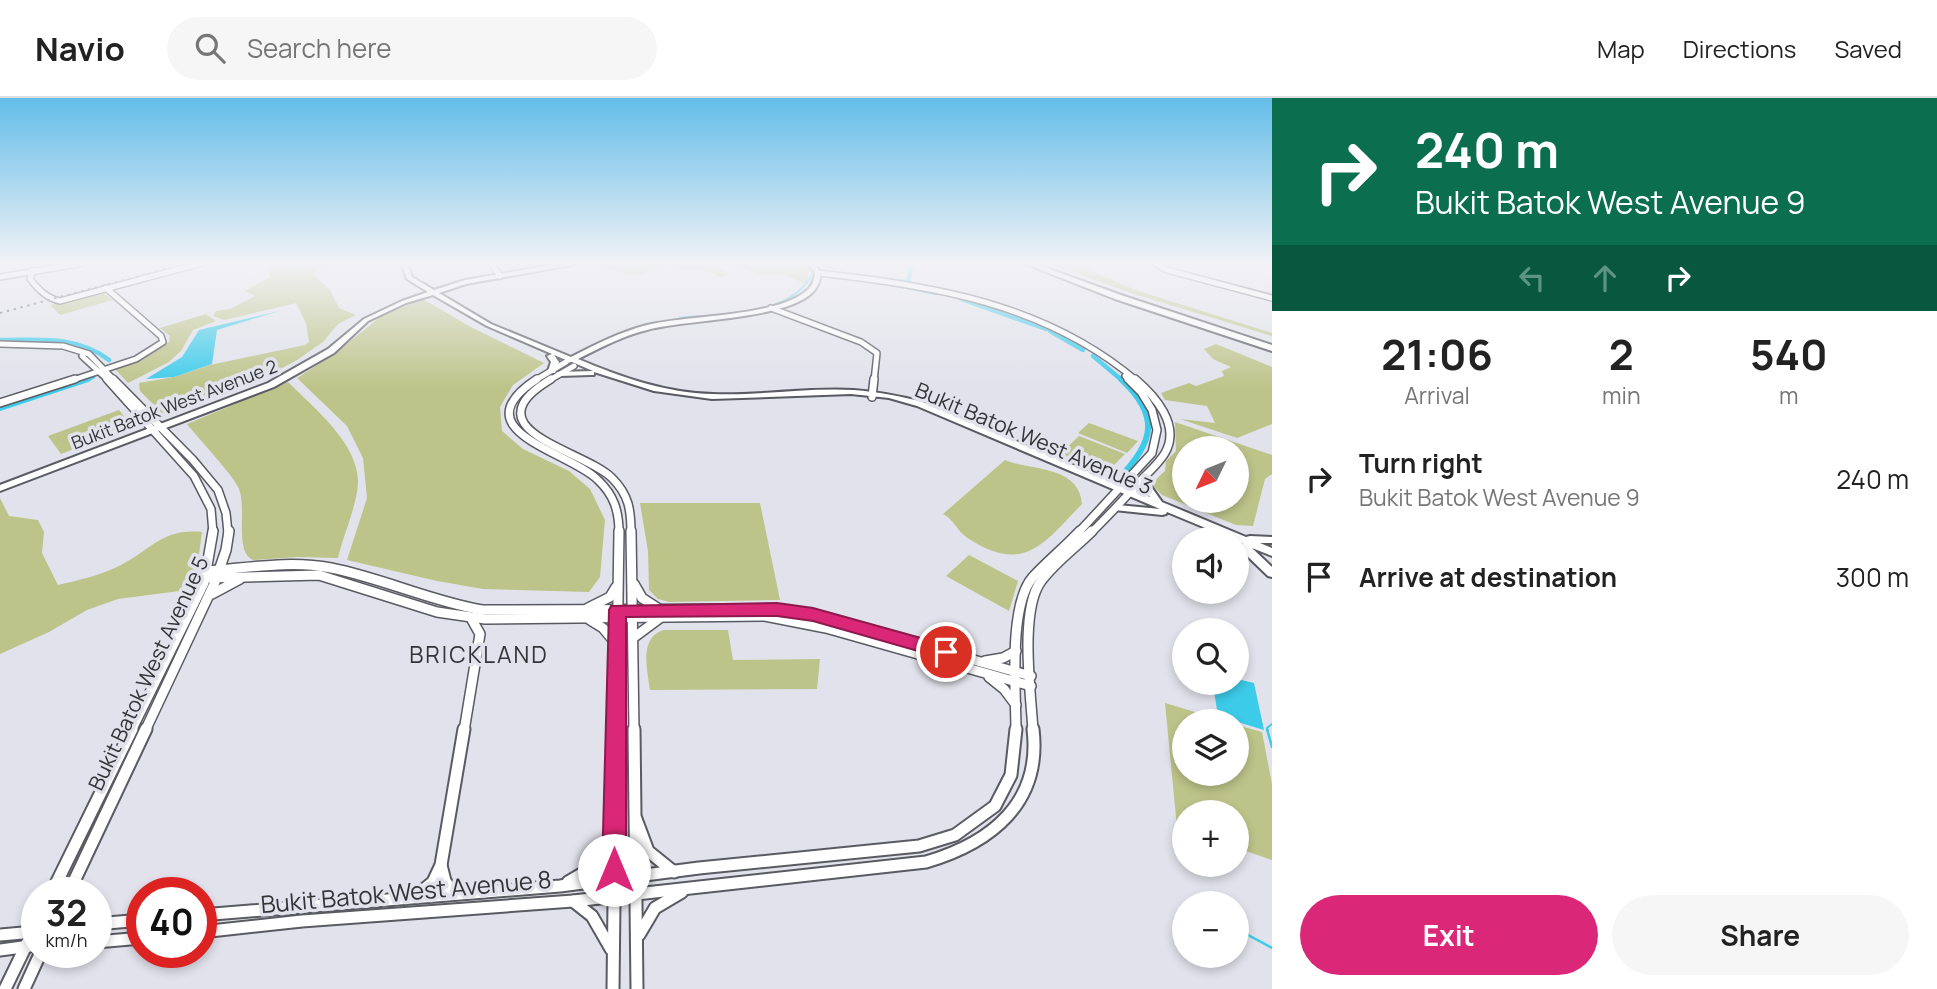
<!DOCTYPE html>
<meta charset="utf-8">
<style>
body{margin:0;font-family:Manrope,sans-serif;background:#f6f6f6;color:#222;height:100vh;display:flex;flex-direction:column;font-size:26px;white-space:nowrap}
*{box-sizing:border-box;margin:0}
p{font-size:23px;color:#767676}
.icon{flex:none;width:38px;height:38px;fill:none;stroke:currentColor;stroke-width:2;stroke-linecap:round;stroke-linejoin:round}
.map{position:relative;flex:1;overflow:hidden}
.drawer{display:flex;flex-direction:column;background:#fff;width:665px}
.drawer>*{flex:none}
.hud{background:#0b6e4f;color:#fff;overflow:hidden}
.needle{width:46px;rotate:227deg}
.controls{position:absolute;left:1172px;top:338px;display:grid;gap:14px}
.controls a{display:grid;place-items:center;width:77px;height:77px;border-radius:50%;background:#fff;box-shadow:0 4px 10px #0003;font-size:35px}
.speed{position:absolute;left:21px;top:779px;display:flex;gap:14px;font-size:35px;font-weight:700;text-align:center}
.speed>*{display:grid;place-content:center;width:91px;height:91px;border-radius:50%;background:#fff;box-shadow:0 4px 10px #0003;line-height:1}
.speed small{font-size:18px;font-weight:400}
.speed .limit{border:10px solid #d22;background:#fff;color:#111}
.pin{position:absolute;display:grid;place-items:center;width:60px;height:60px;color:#fff;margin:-30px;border:4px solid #fff;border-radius:50%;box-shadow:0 2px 7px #0007}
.me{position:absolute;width:77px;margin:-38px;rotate:0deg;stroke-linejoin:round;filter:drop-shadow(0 0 5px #0008)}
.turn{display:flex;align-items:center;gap:24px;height:147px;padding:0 28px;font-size:32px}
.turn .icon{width:91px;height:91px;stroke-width:2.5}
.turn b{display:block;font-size:49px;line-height:60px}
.lanes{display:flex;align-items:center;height:66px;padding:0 28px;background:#0003;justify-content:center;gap:35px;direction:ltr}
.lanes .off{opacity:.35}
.eta{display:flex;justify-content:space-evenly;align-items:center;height:119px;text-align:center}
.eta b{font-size:42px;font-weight:700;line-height:49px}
.cta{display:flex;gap:14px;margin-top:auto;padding:14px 28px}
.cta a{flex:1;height:80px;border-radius:42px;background:#db2777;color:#fff;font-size:28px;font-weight:700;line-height:80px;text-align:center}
.cta a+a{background:#f6f6f6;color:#222}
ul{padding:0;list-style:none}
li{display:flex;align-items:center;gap:21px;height:98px;padding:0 28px}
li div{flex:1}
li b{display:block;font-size:26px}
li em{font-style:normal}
header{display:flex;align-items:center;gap:42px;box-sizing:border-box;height:98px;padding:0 35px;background:#fff;border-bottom:2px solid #e0e0e0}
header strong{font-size:33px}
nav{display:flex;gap:38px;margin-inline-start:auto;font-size:24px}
.search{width:490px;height:63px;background:#f6f6f6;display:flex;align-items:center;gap:18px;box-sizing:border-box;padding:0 24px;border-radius:38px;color:#767676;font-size:26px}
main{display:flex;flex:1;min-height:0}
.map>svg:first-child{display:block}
.green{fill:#bdc489;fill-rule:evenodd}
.water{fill:#3dcbea}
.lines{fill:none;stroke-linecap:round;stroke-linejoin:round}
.stream-far1{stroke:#3dcbea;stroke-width:2}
.stream{stroke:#3dcbea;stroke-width:2.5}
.canal-far1{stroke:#3dcbea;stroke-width:4.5}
.canal{stroke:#3dcbea;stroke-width:6}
.minor-far3-casing{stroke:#595a62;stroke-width:8}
.minor-far2-casing{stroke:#595a62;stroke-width:10}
.minor-far1-casing{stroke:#595a62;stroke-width:12}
.minor-casing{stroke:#595a62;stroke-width:15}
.major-casing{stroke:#595a62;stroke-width:4}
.highway-casing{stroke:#595a62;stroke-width:4}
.minor-far3{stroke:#fff;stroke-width:5}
.minor-far2{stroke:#fff;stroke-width:7}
.minor-far1{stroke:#fff;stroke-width:9}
.minor{stroke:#fff;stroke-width:11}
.major{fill:#fff;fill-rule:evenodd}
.highway{fill:#fff;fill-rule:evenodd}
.rail{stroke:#6b6c71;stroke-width:2;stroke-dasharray:2.5 4.5;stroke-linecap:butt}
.route{fill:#db2777;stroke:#8e194d;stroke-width:2}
.labels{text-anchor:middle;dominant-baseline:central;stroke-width:7;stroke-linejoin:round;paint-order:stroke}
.far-street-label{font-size:18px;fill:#333437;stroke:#e1e2eb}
.street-label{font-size:21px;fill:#333437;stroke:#e1e2eb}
.neighbourhood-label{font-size:23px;letter-spacing:2px;fill:#333437;stroke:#e1e2eb}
.near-street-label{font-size:24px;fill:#333437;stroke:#e1e2eb}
</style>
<header>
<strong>Navio</strong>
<div class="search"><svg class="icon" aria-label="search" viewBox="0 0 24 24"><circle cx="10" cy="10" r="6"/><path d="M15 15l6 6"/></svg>Search here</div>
<nav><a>Map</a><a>Directions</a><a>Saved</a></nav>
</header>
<main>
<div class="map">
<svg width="1272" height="891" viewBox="0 0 1272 891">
<rect width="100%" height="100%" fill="#e1e2eb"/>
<!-- green -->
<g class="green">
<polygon points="275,165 344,165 316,172 313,176 330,192 339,210 356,217 338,226 323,244 297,262 282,270 264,275 258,282 163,316 140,293 139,285 174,279 210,267 305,247 309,244 306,225 296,205 224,222 213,218 216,213 230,211 255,198 245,193 270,179 269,173"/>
<polygon points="595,165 809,165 815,173 809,174 806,186 785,177 759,176 729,165 714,169 730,176 722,179 701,171 678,171 667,167 642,176 627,177"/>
<polygon points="1048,165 1073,165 1135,192 1272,235 1272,238 1131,195"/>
<polygon points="102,194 113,202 60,217 50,207"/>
<polygon points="423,201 469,228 544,265 513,287 500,309 502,333 523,351 569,373 590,391 605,422 600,479 589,494 483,491 437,483 347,462 367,400 363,360 347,328 297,280 334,256 384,216"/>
<polygon points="206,216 216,223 193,232 181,253 169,264 128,285 115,271 142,262 169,244 170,238 160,230"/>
<polygon points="1216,246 1272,269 1272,326 1237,340 1180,321 1215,325 1207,308 1165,302 1161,295 1189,285 1196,288 1224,278 1222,273 1231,269 1213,261 1204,251"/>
<path d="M288 284C314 310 359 346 358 385 357 407 343 438 338 460L298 459 253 462C234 454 247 410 239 391 234 378 198 340 187 326Z"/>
<polygon points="119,312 131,327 130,329 61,356 48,338"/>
<path d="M1175 324 1272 357V376L1265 381 1253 428 1236 427 1162 397 1151 386 1165 373 1166 363 1176 353ZM1185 350H1237V402H1185Z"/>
<polygon points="1089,325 1138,343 1127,355 1078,335"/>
<polygon points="1079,338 1125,356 1105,376 1059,357"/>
<path d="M1005 362C1030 373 1079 367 1082 406 1045 444 1025 477 969 441 957 434 954 421 943 416Z"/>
<path d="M0 400 9 418 38 422 44 434 42 455 58 487C80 482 101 477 121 467 151 452 162 430 202 434L199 456 187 492 118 501 87 512 49 534 0 556Z"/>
<polygon points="640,405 760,405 780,502 669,504 658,501 649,492 648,453"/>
<polygon points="969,457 1018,483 1009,513 946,478"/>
<path d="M664 532H728L733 562 820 561 817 591 650 592C647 571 639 539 664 532Z"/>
<polygon points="1165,605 1225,623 1185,623 1185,676 1237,676 1237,627 1262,634 1272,686 1272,762 1237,750 1237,714 1185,714 1185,731 1177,729"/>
</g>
<!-- water -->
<g class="water">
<polygon points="279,213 217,232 212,266 174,279 146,281 182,259 199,232"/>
<polygon points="1237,581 1254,585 1264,632 1218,618 1213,587 1229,591 1228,585 1237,584"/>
</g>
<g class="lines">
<!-- stream-far1 -->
<g class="stream-far1">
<polyline points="848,176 908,183"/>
<path d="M680 220C723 215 792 220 813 174"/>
<polyline points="1268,633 1267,630 1272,626"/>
</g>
<!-- stream -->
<g class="stream">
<polyline points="1267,631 1272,649"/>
<polyline points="1237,831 1272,850"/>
</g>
<!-- canal-far1 -->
<g class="canal-far1">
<polyline points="908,185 912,165"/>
<polyline points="908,189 936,195"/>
<polyline points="961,201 1046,231"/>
<polyline points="1050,233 1083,252"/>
<path d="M0 242C38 242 77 237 109 262"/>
<polyline points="1093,258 1123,283"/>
<polyline points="82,283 93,279"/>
</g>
<!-- canal -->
<g class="canal">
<polyline points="0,310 88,281"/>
<path d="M1118 381C1154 345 1161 318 1121 281"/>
</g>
<!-- minor-far3 casing -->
<g class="minor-far3-casing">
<g id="minor-far3">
<polyline points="491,165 500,178"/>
<polyline points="1155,165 1167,172 1272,200"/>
<path d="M33 172 30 181C38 191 46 200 60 203L202 165"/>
<path d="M818 175C932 187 1047 206 1137 283"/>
<polyline points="0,179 84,165"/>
<polyline points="771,210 861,244 877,255 874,283"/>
<polyline points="0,246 63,248 89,256 115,283"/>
<polyline points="82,258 109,283"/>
<polyline points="1125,278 1130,283"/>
<polyline points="70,283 136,261 163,244 161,238 106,190"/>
<polyline points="534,283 566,264"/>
<polyline points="548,283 574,268"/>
</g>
</g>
<!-- minor-far2 casing -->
<g class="minor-far2-casing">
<g id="minor-far2">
<polyline points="107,281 194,378 211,411 213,435"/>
<polyline points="113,281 193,362 218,392 226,415 228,435"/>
<path d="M537 281C458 333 569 353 598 382 614 397 619 413 619 435"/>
<path d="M551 281C466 332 584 352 612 380 629 397 631 412 631 435"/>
<polyline points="872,299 874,281"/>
<polyline points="0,305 75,281"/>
<polyline points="1078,435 1152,355 1157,332 1152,312 1141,294 1128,281"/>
<path d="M1091 435C1109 417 1126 399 1143 380 1151 372 1159 365 1165 355 1181 327 1155 298 1135 281"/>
</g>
</g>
<!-- minor-far1 casing -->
<g class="minor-far1-casing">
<g id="minor-far1">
<polyline points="631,433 634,633"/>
<path d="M207 473C248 470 290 462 331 470 382 480 430 503 482 512L777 511 812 517 1031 578"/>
<polyline points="206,480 319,477 437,514 485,521 765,518 826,530 1031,588"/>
<polyline points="634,486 642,500 659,511"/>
<polyline points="212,496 240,481"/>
<polyline points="588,510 610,499 616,489"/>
<polyline points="590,522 603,530 618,548"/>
<polyline points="633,540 660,520"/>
<polyline points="985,563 1003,560 1016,553"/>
<polyline points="989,579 1004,591 1016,607"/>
<polyline points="131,633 204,485 213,433"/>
<polyline points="145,633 215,484 226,452 229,433"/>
<polyline points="464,633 480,536 471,520"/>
<polyline points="616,633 619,433"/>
<path d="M1016 633C1016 596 1008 507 1033 479 1048 463 1065 449 1080 433"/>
<path d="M1033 633C1031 596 1019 513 1041 483 1055 464 1076 449 1092 433"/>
</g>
</g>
<!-- minor casing -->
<g class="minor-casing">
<g id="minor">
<polyline points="634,631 637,891"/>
<polyline points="636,721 648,753 674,774"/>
<polyline points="441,767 445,783 453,795"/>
<polyline points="568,784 597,767 613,741"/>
<polyline points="52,794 132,631"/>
<polyline points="69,794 146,631"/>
<polyline points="416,798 433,784 441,767 464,631"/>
<polyline points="573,803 592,818 611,851"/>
<polyline points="201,817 560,788 699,770 919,748 955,737 995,708 1011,677 1016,631"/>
<polyline points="96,826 142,822"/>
<path d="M201 834 302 823 573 803 926 764C991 745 1042 705 1033 631"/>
<polyline points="0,837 34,834"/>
<polyline points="639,837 655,810 682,794"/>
<polyline points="96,844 142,840"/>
<polyline points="0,852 37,847"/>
<polyline points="5,891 37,825"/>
<polyline points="24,891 41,854"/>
<polyline points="613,891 616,631"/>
</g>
</g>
<!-- major casing -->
<g class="major-casing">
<path id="major" d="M401 165H407L412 179 434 192 465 182 563 165H575L572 167 466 186 439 195 491 226 571 259C596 246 620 234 647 227 689 217 772 219 805 194 812 189 814 183 815 175L808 165H814L821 175C820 182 818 189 813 194 786 222 686 221 647 232 622 238 600 250 578 261 621 279 666 295 713 296 759 298 809 289 854 292 878 294 900 298 923 304L1150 399 1137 382 1139 380H1145L1162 404 1246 439 1250 438 1272 439V445H1260L1272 450V458L1252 450 1272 469V479L1268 478 1241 452 1240 449 1243 446 1237 443V441H1232L1167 414 1166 416 1162 417 1114 412 1113 410 1114 408 1118 407 1160 411 917 308 889 300 851 296 712 301 654 293 594 274V277H591L560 278 556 276 557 274 593 273 572 264 566 265V262L554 257 559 264 555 275H549L548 273 551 264 547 258 552 256 487 228 433 197 406 205 368 223 334 255 274 289 0 393V387L268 285 328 251 364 221 402 203 428 194 407 181Z"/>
</g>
<!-- highway casing -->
<g class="highway-casing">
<polygon id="highway" points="1023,165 1033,165 1121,197 1272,247 1272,253 1115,201"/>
</g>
<!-- minor-far3 -->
<use href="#minor-far3" class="minor-far3"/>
<!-- minor-far2 -->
<use href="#minor-far2" class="minor-far2"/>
<!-- minor-far1 -->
<use href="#minor-far1" class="minor-far1"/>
<!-- minor -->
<use href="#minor" class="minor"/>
<!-- major -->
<use href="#major" class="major"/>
<!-- highway -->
<use href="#highway" class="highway"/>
<!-- rail -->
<polyline class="rail" points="0,215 187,165"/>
</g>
<!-- sky -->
<linearGradient id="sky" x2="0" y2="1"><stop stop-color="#63bde9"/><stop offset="0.57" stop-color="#f2f2f6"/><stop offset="1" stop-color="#f2f2f6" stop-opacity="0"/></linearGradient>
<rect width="1272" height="290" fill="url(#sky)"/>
<!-- route -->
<polygon class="route" points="777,505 813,510 946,547 953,549 955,554 953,559 946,561 813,523 777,518 626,519 626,772 622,780 614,784 605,780 602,772 609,512 611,508"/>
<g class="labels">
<!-- far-street labels -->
<g class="far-street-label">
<text transform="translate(174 306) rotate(-21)">Bukit Batok West Avenue 2</text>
</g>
<!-- street labels -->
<g class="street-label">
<text transform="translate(1034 340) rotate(23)">Bukit Batok West Avenue 3</text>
<text transform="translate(148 575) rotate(-65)">Bukit Batok West Avenue 5</text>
</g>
<!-- neighbourhood labels -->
<g class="neighbourhood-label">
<text x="479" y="556">BRICKLAND</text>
</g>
<!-- near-street labels -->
<g class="near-street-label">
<text transform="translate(406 793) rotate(-5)">Bukit Batok West Avenue 8</text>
</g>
</g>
</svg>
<div class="controls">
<a><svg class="needle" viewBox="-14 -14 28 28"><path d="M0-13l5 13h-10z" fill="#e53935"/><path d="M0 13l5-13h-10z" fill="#767676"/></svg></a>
<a><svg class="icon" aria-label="sound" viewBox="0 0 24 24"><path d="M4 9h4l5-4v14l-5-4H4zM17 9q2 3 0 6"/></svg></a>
<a><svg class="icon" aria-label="search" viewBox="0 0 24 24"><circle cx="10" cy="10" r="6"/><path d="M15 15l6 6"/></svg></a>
<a><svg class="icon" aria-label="layers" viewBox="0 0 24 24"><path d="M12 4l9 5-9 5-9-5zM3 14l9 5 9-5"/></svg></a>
<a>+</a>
<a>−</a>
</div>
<div class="speed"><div>32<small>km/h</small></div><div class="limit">40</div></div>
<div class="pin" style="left:946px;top:554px;background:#d93025"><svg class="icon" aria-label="arrive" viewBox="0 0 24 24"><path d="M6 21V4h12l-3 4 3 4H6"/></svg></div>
<svg class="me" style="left:614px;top:772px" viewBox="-20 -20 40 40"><circle r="19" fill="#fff"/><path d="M0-13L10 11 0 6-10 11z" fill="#db2777"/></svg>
</div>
<section class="drawer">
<div class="hud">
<div class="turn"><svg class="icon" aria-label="right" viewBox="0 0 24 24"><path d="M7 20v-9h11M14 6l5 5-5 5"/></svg><div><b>240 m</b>Bukit Batok West Avenue 9</div></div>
<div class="lanes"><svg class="icon off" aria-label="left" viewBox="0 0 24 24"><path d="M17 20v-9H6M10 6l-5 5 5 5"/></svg><svg class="icon off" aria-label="ahead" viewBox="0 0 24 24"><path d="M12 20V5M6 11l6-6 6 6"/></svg><svg class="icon" aria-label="right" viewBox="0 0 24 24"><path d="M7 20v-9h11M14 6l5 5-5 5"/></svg></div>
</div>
<div class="eta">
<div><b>21:06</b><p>Arrival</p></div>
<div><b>2</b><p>min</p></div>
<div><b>540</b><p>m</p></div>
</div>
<ul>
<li><svg class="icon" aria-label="right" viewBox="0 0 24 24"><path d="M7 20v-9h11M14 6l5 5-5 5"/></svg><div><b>Turn right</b><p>Bukit Batok West Avenue 9</p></div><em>240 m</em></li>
<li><svg class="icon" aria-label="arrive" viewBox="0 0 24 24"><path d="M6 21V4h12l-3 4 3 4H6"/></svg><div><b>Arrive at destination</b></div><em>300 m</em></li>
</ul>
<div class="cta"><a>Exit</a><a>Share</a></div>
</section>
</main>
